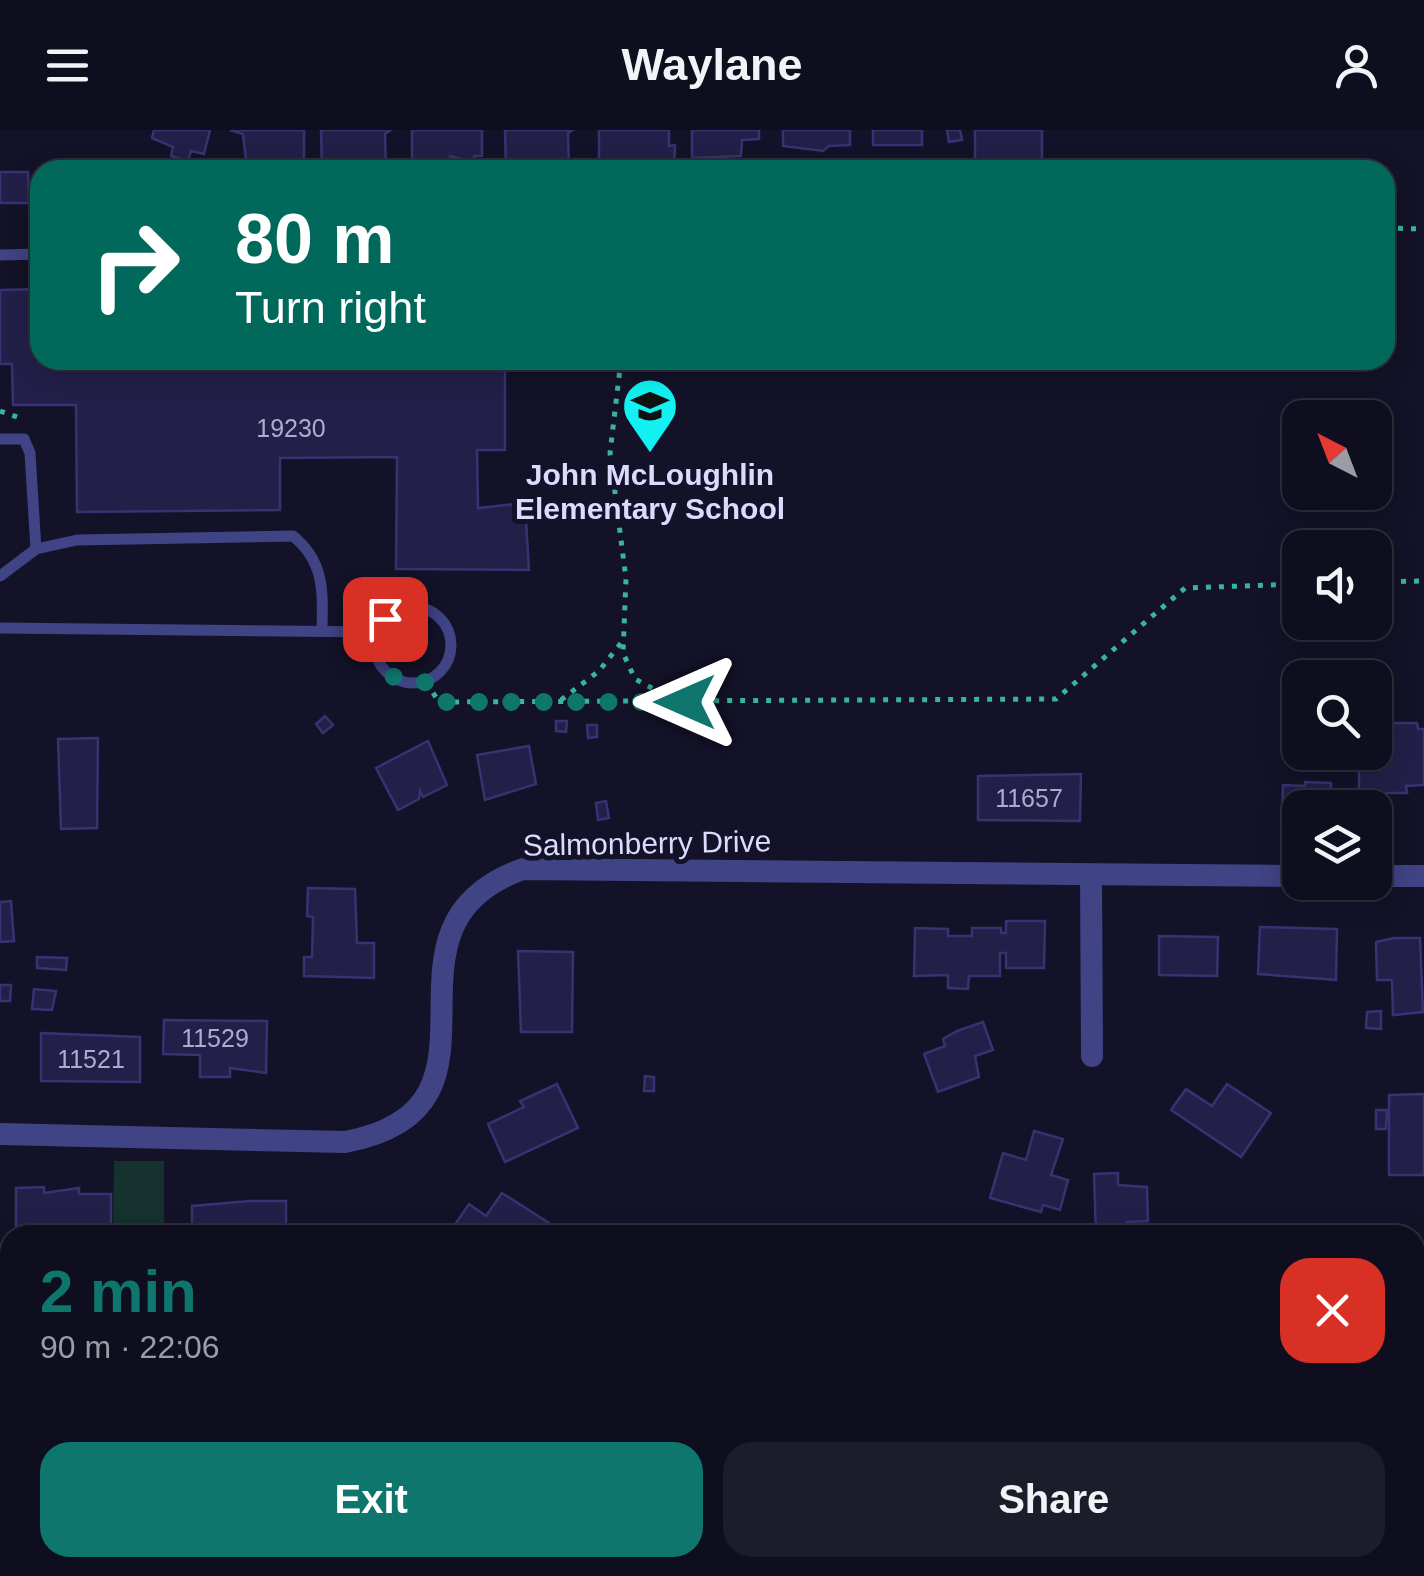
<!DOCTYPE html>
<meta charset="utf-8">
<style>
body{margin:0;font-family:Arial,sans-serif;background:#1c1c2b;color:#f1f3f6;height:100vh;display:flex;flex-direction:column;font-size:38px;white-space:nowrap}
*{box-sizing:border-box;margin:0}
p{font-size:32px;color:#9b9ca4}
.icon{flex:none;width:55px;height:55px;fill:none;stroke:currentColor;stroke-width:2;stroke-linecap:round;stroke-linejoin:round}
.map{position:relative;flex:1;overflow:hidden}
.drawer{position:absolute;left:0px;top:1095px;width:1425px;height:352px;display:flex;flex-direction:column;background:#0e0e1e;border-radius:30px 30px 0 0;box-shadow:0 5px 25px #0003,0 0 0 2px #2e2e3c}
.drawer>*{flex:none}
.hud{position:absolute;left:30px;top:30px;width:1365px;height:210px;border-radius:30px;box-shadow:0 5px 25px #0003,0 0 0 2px #2e2e3c;background:#00695c;color:#fff;overflow:hidden}
.needle{width:65px;rotate:318deg}
.controls{position:absolute;left:1282px;top:270px;display:grid;gap:20px}
.controls a{display:grid;place-items:center;width:110px;height:110px;border-radius:20px;background:#0e0e1e;box-shadow:0 5px 25px #0003,0 0 0 2px #2e2e3c;font-size:50px}
.pin{position:absolute;display:grid;place-items:center;width:85px;height:85px;color:#fff;margin:-42px;border-radius:20px;box-shadow:0 5px 15px #0006}
.me{position:absolute;width:110px;margin:-55px;rotate:270deg;stroke-linejoin:round;filter:drop-shadow(0 0 8px #0008)}
.turn{display:flex;align-items:center;gap:35px;height:210px;padding:0 40px;font-size:45px}
.turn .icon{width:130px;height:130px;stroke-width:2.5}
.turn b{display:block;font-size:70px;line-height:85px}
.round{display:grid;place-items:center;flex:none;width:105px;height:105px;border-radius:30px;background:#1c1c2b}
.headline{display:flex;align-items:center;justify-content:space-between;height:170px;padding:0 40px}
h1{font-size:60px;font-weight:700;line-height:75px;color:#0f766e}
.action{display:flex;gap:20px;margin-top:auto;padding:20px 40px}
.action a{flex:1;height:115px;border-radius:30px;background:#0f766e;color:#fff;font-size:40px;font-weight:700;line-height:115px;text-align:center}
.action a+a{background:#1c1c2b;color:#f1f3f6}
header{display:flex;justify-content:space-between;align-items:center;height:130px;padding:0 40px;background:#0e0e1e;font-size:45px;font-weight:700}
.map>svg:first-child{display:block}
.green{fill:#15322e}
.lines{fill:none;stroke-linecap:round;stroke-linejoin:round}
.stream{stroke:#122d4c;stroke-width:9}
.building{fill:#231f48;stroke:#393272;stroke-width:2.5}
.path{stroke:#38b4a1;stroke-width:5;stroke-dasharray:5 8;stroke-linecap:butt}
.service{stroke:#404384;stroke-width:11}
.minor{stroke:#404384;stroke-width:22}
.route{stroke:#0f766e;stroke-width:18;stroke-dasharray:0 32.4}
.labels{text-anchor:middle;dominant-baseline:central;stroke-width:10;stroke-linejoin:round;paint-order:stroke}
.number-label{font-size:25px;fill:#adacd0}
.poi-label{font-size:30px;font-weight:bold;fill:#dbdbfd;stroke:#131228}
.street-label{font-size:30px;fill:#dbdbfd;stroke:#131228}
</style>
<header><svg class="icon" aria-label="menu" viewBox="0 0 24 24"><path d="M4 6h16M4 12h16M4 18h16"/></svg>Waylane<svg class="icon" aria-label="person" viewBox="0 0 24 24"><circle cx="12" cy="8" r="4"/><path d="M4 21q1-7 8-7t8 7"/></svg></header>
<div class="map">
<svg width="1424" height="1446" viewBox="0 0 1424 1446">
<rect width="100%" height="100%" fill="#131228"/>
<!-- green -->
<polygon class="green" points="114,1031 164,1031 164,1105 113,1105"/>
<g class="lines">
<!-- stream -->
<g class="stream">
<polyline points="0,1245 10,1249"/>
<polyline points="183,1438 183,1442 383,1438"/>
<polyline points="869,1438 873,1446"/>
</g>
</g>
<!-- building -->
<g class="building">
<polygon points="154,0 210,0 204,24 191,21 188,31 171,26 173,17 152,8"/>
<polygon points="230,0 304,0 304,31 286,31 286,40 260,40 260,31 246,31 243,4"/>
<polygon points="321,0 391,0 385,4 386,40 322,40"/>
<polygon points="412,0 482,0 482,26 474,26 474,32 450,26 450,40 412,40"/>
<polygon points="505,0 573,0 568,3 569,40 506,40"/>
<polygon points="599,0 669,0 669,16 675,15 674,40 599,40"/>
<polygon points="692,0 759,0 759,9 742,10 741,26 692,28"/>
<polygon points="783,0 850,0 850,15 829,16 823,21 783,16"/>
<rect x="873" y="0" width="49" height="15"/>
<polygon points="947,0 960,0 962,10 949,12"/>
<polygon points="975,0 1042,0 1042,31 1022,34 1022,40 996,40 996,32 975,32"/>
<polygon points="575,29 589,32 587,40 573,40"/>
<polygon points="0,42 28,42 29,73 0,73"/>
<polygon points="40,159 40,230 505,230 505,320 477,320 478,378 525,373 529,440 396,439 397,327 280,328 280,380 77,382 76,275 13,275 12,234 0,234 0,160"/>
<polygon points="325,586 333,595 323,603 316,594"/>
<polygon points="556,591 567,591 566,602 556,601"/>
<polygon points="1375,593 1417,593 1418,599 1424,599 1424,655 1406,656 1407,663 1384,663 1384,668 1359,669 1359,622 1375,622"/>
<polygon points="587,595 597,595 597,607 588,608"/>
<polygon points="98,608 97,698 61,699 58,609"/>
<polygon points="428,611 447,655 423,667 420,661 419,669 398,680 376,638"/>
<polygon points="529,616 536,654 485,670 477,625"/>
<polygon points="1081,644 1080,691 978,690 978,646"/>
<polygon points="1305,652 1331,653 1331,678 1300,678 1300,688 1282,685 1283,655 1305,656"/>
<polygon points="606,671 609,688 598,690 596,673"/>
<polygon points="308,758 355,759 357,813 374,813 374,848 304,846 304,827 312,827 313,787 307,786"/>
<polygon points="11,771 14,811 0,812 0,772"/>
<polygon points="1006,791 1045,791 1044,838 1006,838 1006,823 1000,823 1000,846 969,846 968,859 948,858 948,845 914,846 915,798 948,799 948,806 972,806 972,798 1001,798 1001,803 1006,803"/>
<polygon points="1260,797 1337,799 1336,850 1258,844"/>
<polygon points="1159,806 1218,807 1217,846 1159,845"/>
<polygon points="1394,808 1420,808 1423,882 1393,885 1392,850 1377,850 1376,812"/>
<polygon points="518,821 573,822 572,902 521,902"/>
<polygon points="37,827 67,828 66,840 37,838"/>
<polygon points="0,855 11,855 10,871 0,871"/>
<polygon points="34,859 56,861 52,880 32,879"/>
<polygon points="1381,881 1381,899 1366,898 1367,882"/>
<polygon points="164,890 267,891 266,943 230,938 230,947 200,947 200,925 163,924"/>
<polygon points="983,892 993,920 975,926 979,947 938,962 924,924 945,916 943,909 957,901"/>
<polygon points="41,903 140,907 140,952 41,951"/>
<polygon points="645,946 654,947 654,961 644,961"/>
<polygon points="557,954 578,998 505,1032 488,994 524,977 520,971"/>
<polygon points="1227,954 1271,983 1241,1027 1171,980 1186,959 1212,976"/>
<polygon points="1424,964 1424,1045 1389,1045 1389,965"/>
<polygon points="1376,980 1387,980 1386,999 1376,999"/>
<polygon points="1034,1001 1063,1009 1051,1045 1068,1050 1060,1080 1043,1075 1041,1082 990,1068 1003,1023 1026,1030"/>
<polygon points="1118,1043 1118,1055 1147,1057 1148,1091 1127,1092 1127,1102 1096,1105 1094,1044"/>
<polygon points="44,1057 44,1063 79,1058 79,1064 111,1064 111,1104 16,1104 16,1058"/>
<polygon points="502,1063 555,1097 550,1105 461,1105 452,1099 469,1074 486,1086"/>
<polygon points="250,1071 286,1071 286,1105 192,1105 192,1076"/>
<polygon points="2,1135 10,1135 10,1152 1,1152"/>
<polygon points="1419,1241 1424,1241 1424,1296 1421,1296"/>
</g>
<g class="lines">
<!-- path -->
<g class="path">
<polyline points="1385,98 1424,99"/>
<polyline points="621,230 610,323 626,449 623,523 635,549 676,571"/>
<polyline points="0,281 20,288"/>
<polyline points="1375,452 1424,451"/>
<polyline points="426,552 439,572 1056,569 1185,458 1300,454"/>
<polyline points="561,570 599,541 621,513"/>
</g>
<!-- service -->
<g class="service">
<polyline points="0,125 40,124"/>
<polyline points="0,309 24,309 30,323 36,419"/>
<path d="M0 446 36 419 77 410 293 406C324 431 323 460 322 499"/>
<circle cx="413" cy="515" r="38"/>
<polyline points="0,498 377,502"/>
</g>
<!-- minor -->
<g class="minor">
<polyline points="1091,745 1092,926"/>
<polyline points="1375,746 1424,746"/>
<path d="M0 1004 345 1012C531 977 357 798 523 739L1300 746"/>
<polyline points="1420,1135 1424,1137"/>
</g>
</g>
<g class="lines">
<!-- route -->
<path class="route" d="M385 489C365 522 385 559 426 552L439 572H685"/>
</g>
<!-- icons -->
<defs>
<g id="school-pin" transform="scale(2.875)"><path d="M0 17L-7.5 6A9.5 9.5 0 1 1 7.5 6Z" fill="#12f0f1" stroke="#131228"/><path d="M0-5L7-2L0 1L-7-2ZM-4 1L0 2.5L4 1V4Q0 6-4 4Z" fill="#111"/></g>
</defs>
<g fill-rule="evenodd">
<use href="#school-pin" x="650" y="276"/>
</g>
<g class="labels">
<!-- number labels -->
<g class="number-label">
<text x="291" y="298">19230</text>
<text x="1029" y="668">11657</text>
<text x="215" y="908">11529</text>
<text x="91" y="929">11521</text>
</g>
<!-- poi labels -->
<g class="poi-label">
<text x="650" y="344">John McLoughlin<tspan x="650" dy="34">Elementary School</tspan></text>
</g>
<!-- street labels -->
<g class="street-label">
<text transform="translate(647 713) rotate(-1)">Salmonberry Drive</text>
</g>
</g>
</svg>
<div class="controls">
<a><svg class="needle" viewBox="-14 -14 28 28"><path d="M0-13l5 13h-10z" fill="#e53935"/><path d="M0 13l5-13h-10z" fill="#9b9ca4"/></svg></a>
<a><svg class="icon" aria-label="sound" viewBox="0 0 24 24"><path d="M4 9h4l5-4v14l-5-4H4zM17 9q2 3 0 6"/></svg></a>
<a><svg class="icon" aria-label="search" viewBox="0 0 24 24"><circle cx="10" cy="10" r="6"/><path d="M15 15l6 6"/></svg></a>
<a><svg class="icon" aria-label="layers" viewBox="0 0 24 24"><path d="M12 4l9 5-9 5-9-5zM3 14l9 5 9-5"/></svg></a>
</div>
<div class="pin" style="left:385px;top:489px;background:#d93025"><svg class="icon" aria-label="arrive" viewBox="0 0 24 24"><path d="M6 21V4h12l-3 4 3 4H6"/></svg></div>
<svg class="me" style="left:685px;top:572px" viewBox="-20 -20 40 40"><path d="M0-17L14 15 0 8-14 15z" fill="#0f766e" stroke="#fff" stroke-width="4"/></svg>
<div class="hud">
<div class="turn"><svg class="icon" aria-label="right" viewBox="0 0 24 24"><path d="M7 20v-9h11M14 6l5 5-5 5"/></svg><div><b>80 m</b>Turn right</div></div>
</div>
<section class="drawer">
<div class="headline"><div><h1>2 min</h1><p>90 m · 22:06</p></div><a class="round" style="background:#d93025;color:#fff"><svg class="icon" aria-label="close" viewBox="0 0 24 24"><path d="M6 6l12 12M18 6L6 18"/></svg></a></div>
<div class="action"><a>Exit</a><a>Share</a></div>
</section>
</div>
